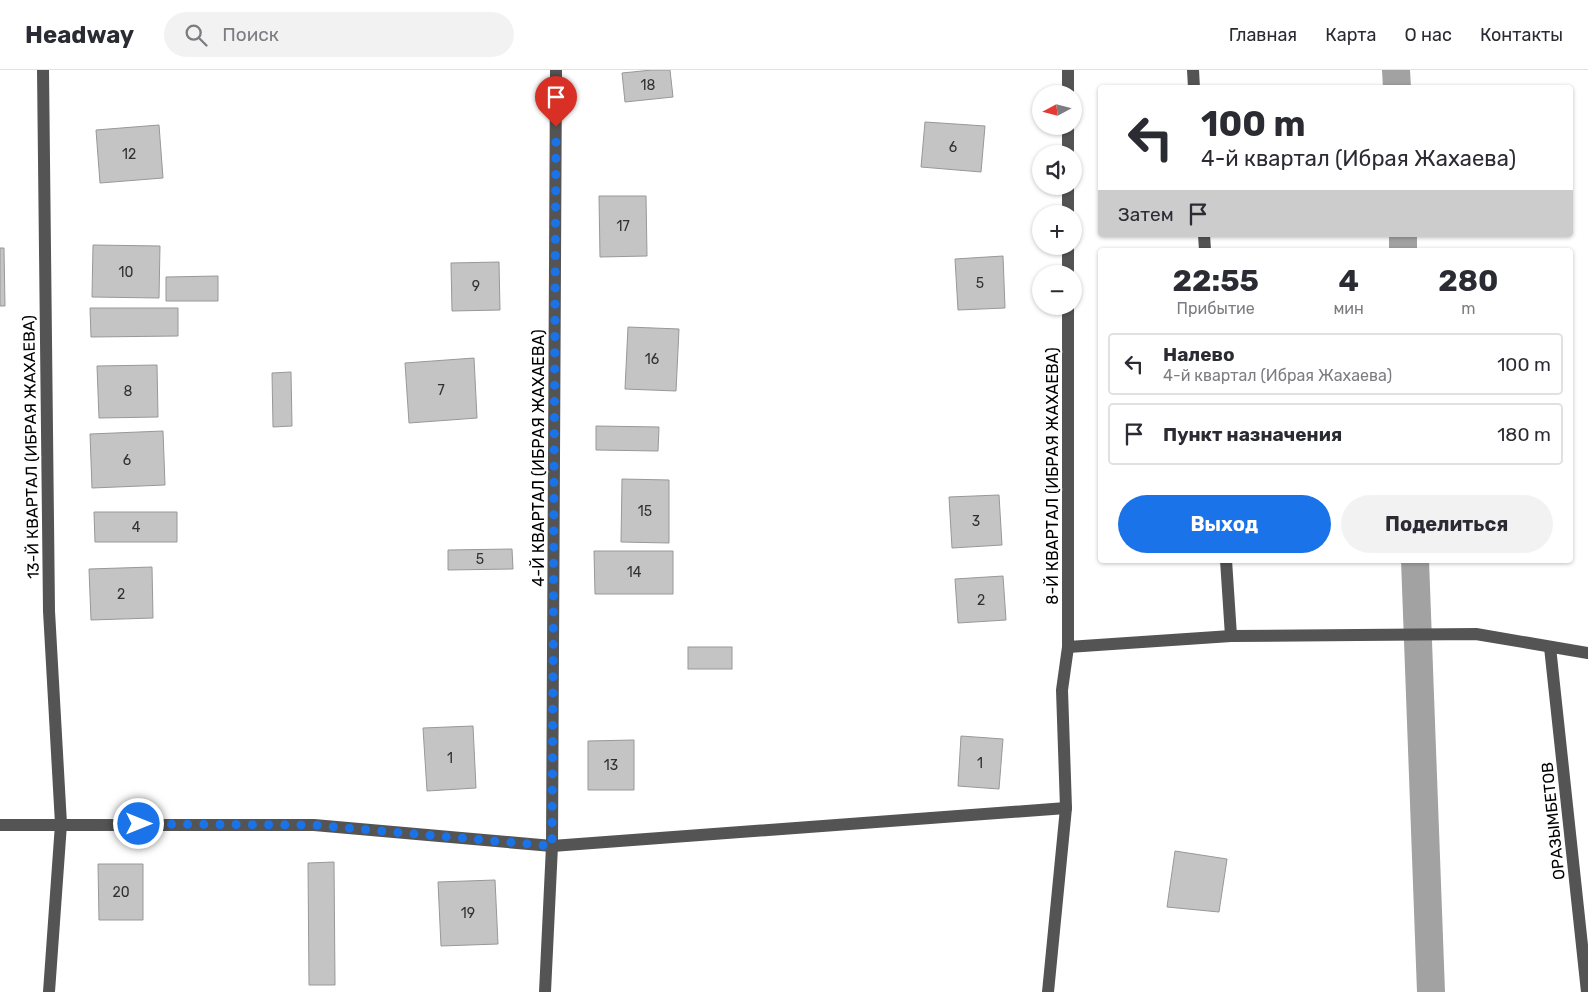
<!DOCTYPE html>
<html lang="ru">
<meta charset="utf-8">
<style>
body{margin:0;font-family:Rubik,sans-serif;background:#f2f2f3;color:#2b2b33;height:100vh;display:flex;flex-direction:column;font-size:19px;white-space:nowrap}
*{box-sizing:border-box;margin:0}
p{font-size:16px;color:#7c7c81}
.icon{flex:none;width:28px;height:28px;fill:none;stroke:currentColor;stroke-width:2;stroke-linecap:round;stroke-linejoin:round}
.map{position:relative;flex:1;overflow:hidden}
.drawer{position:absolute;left:1098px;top:178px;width:475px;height:315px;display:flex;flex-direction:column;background:#fff;border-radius:5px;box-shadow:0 1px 4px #0004}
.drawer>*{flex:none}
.top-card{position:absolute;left:1098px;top:15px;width:475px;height:152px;border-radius:5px;box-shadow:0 1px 4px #0004;background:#fff;color:#2b2b33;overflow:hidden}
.needle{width:32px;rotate:263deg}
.tools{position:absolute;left:1032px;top:15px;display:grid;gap:10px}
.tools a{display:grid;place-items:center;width:50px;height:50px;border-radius:50%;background:#fff;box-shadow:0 1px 4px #0004;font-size:25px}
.pin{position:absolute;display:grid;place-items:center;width:42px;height:42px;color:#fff;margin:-51px -21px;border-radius:50% 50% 50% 0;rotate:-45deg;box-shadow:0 0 5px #0007}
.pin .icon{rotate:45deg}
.me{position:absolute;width:55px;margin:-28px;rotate:90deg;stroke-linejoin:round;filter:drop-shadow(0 0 4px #0008)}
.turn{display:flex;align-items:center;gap:18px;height:105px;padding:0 20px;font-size:22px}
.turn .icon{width:65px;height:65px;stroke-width:2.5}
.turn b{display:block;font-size:35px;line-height:42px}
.then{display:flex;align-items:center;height:48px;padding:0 20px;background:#0003;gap:10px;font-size:19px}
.eta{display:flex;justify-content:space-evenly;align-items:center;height:85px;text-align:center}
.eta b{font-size:30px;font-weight:700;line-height:35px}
.button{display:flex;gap:10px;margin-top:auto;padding:10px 20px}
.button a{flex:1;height:58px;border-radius:30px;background:#1a73e8;color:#fff;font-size:20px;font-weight:700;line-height:58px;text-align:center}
.button a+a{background:#f2f2f3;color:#2b2b33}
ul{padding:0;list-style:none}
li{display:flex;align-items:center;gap:15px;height:62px;margin:0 10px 8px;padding:0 10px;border:2px solid #e1e1e2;border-radius:5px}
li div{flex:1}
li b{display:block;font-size:19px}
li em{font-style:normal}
header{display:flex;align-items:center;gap:30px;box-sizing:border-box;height:70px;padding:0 25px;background:#fff;border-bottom:1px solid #e1e1e2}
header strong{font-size:24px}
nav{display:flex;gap:28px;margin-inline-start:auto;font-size:18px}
.search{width:350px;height:45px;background:#f2f2f3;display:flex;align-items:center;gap:12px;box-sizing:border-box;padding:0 18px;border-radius:28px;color:#7c7c81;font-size:19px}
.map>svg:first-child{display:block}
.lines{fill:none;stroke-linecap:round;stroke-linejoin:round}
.canal{stroke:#a2a2a2;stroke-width:28}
.building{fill:#c4c4c4;stroke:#989898}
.minor{stroke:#545454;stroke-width:12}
.route{stroke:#1a73e8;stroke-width:9;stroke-dasharray:0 16.2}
.labels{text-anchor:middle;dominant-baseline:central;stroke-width:4;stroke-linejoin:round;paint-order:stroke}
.number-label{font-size:14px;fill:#313131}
.street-label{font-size:16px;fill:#000;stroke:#fff}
</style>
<header>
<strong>Headway</strong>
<div class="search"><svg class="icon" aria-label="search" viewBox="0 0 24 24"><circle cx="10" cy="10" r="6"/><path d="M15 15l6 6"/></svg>Поиск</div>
<nav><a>Главная</a><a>Карта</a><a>О нас</a><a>Контакты</a></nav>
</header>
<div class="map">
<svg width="1588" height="922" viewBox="0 0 1588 922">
<rect width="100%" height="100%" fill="#fff"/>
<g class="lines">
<!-- canal -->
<g class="canal">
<polyline points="1396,0 1397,18"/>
<polyline points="1403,165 1403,180"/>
<polyline points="1415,490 1431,922"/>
</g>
</g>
<!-- building -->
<g class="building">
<polygon points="652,0 670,0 673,27 625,32 622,3"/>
<polygon points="925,52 985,56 981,102 921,97"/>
<polygon points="159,55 163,108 100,113 96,60"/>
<polygon points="599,126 646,126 647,186 600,187"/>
<polygon points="93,175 160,176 159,228 92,227"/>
<polygon points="0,178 4,178 5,236 0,236"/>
<polygon points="1003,186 1005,238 958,240 955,189"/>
<polygon points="499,192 500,240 452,241 451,193"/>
<polygon points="218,206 218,231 166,231 166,207"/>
<polygon points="90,238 178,238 178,266 91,267"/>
<polygon points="628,257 679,259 676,321 625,319"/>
<polygon points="474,288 477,348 409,353 405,293"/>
<polygon points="157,295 158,347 99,348 97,296"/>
<polygon points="291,302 292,356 273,357 272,303"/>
<polygon points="596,356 659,357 658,381 596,380"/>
<polygon points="163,361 165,415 92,418 90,364"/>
<polygon points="622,409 669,410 669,473 621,472"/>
<polygon points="999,425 1002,475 952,478 949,427"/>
<polygon points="94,442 177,442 177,472 95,472"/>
<polygon points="512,479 513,499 448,500 448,480"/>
<polygon points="594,481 673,481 673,524 595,524"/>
<polygon points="152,497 153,548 91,550 89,499"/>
<polygon points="1003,506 1006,550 958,553 955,509"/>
<rect x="688" y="577" width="44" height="22"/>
<polygon points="473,656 476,718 427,721 423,658"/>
<polygon points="961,666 1003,669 999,719 958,716"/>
<polygon points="634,670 634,720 588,720 588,671"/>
<polygon points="1175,781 1227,789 1219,842 1167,837"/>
<polygon points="334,792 335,915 309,915 308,793"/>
<polygon points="98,794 143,794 143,850 99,850"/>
<polygon points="495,810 498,874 441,876 438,812"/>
</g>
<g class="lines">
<!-- minor -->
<g class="minor">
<polyline points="43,0 49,541 61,754 49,922"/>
<polyline points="1068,0 1068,24"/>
<polyline points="1193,0 1194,18"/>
<polyline points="1068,56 1068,84"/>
<polyline points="1068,116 1068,144"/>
<polyline points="1204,165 1205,180"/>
<polyline points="1068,176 1068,204"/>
<polyline points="1226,490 1231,566"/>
<polyline points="1068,577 1231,566 1476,564 1588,583"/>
<polyline points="1550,577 1587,922"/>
<polyline points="0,755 314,755 552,776 1066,738"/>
<polyline points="545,922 552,776 556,0"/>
<polyline points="1048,922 1066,738 1062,620 1068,577 1068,236"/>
</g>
</g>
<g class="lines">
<!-- route -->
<polyline class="route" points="139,754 314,755 552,776 556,57"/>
</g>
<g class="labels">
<!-- number labels -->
<g class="number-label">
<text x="648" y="15">18</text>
<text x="953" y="77">6</text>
<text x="129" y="84">12</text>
<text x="623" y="156">17</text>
<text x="126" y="202">10</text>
<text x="980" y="213">5</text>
<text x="476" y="216">9</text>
<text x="652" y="289">16</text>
<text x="441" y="320">7</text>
<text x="128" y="321">8</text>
<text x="127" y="390">6</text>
<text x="645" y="441">15</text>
<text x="976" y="451">3</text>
<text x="136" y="457">4</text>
<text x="480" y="489">5</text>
<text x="634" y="502">14</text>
<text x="121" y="524">2</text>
<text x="981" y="530">2</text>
<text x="450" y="688">1</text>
<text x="980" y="693">1</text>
<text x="611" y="695">13</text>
<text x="121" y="822">20</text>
<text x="468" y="843">19</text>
</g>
<!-- street labels -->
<g class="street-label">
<text transform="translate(31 377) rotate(-91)">13-Й КВАРТАЛ (ИБРАЯ ЖАХАЕВА)</text>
<text transform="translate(538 388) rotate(-90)">4-Й КВАРТАЛ (ИБРАЯ ЖАХАЕВА)</text>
<text transform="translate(1052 406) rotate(-90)">8-Й КВАРТАЛ (ИБРАЯ ЖАХАЕВА)</text>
<text transform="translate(1553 751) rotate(-96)">ОРАЗЫМБЕТОВ</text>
</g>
</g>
</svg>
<div class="tools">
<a><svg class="needle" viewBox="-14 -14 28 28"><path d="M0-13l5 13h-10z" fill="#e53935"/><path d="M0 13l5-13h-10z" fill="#7c7c81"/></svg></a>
<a><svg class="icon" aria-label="sound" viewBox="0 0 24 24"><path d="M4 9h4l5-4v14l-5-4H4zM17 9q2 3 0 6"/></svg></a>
<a>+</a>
<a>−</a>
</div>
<div class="pin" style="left:556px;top:57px;background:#d93025"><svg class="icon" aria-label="arrive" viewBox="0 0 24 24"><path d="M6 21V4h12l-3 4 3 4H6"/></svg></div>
<svg class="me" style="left:139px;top:754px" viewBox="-20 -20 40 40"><circle r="17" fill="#1a73e8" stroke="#fff" stroke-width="3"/><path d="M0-11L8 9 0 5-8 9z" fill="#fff"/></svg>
<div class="top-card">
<div class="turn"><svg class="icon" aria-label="left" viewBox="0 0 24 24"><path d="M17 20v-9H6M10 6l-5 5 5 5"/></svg><div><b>100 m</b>4-й квартал (Ибрая Жахаева)</div></div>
<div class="then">Затем<svg class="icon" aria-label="arrive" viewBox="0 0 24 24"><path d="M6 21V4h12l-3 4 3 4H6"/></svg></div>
</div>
<section class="drawer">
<div class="eta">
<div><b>22:55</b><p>Прибытие</p></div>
<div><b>4</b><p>мин</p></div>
<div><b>280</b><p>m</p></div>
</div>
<ul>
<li><svg class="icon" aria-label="left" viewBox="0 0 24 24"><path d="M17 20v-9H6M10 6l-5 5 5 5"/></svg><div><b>Налево</b><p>4-й квартал (Ибрая Жахаева)</p></div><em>100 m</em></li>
<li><svg class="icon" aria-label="arrive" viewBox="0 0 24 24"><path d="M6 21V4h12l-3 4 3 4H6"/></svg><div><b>Пункт назначения</b></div><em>180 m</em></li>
</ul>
<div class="button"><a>Выход</a><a>Поделиться</a></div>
</section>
</div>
